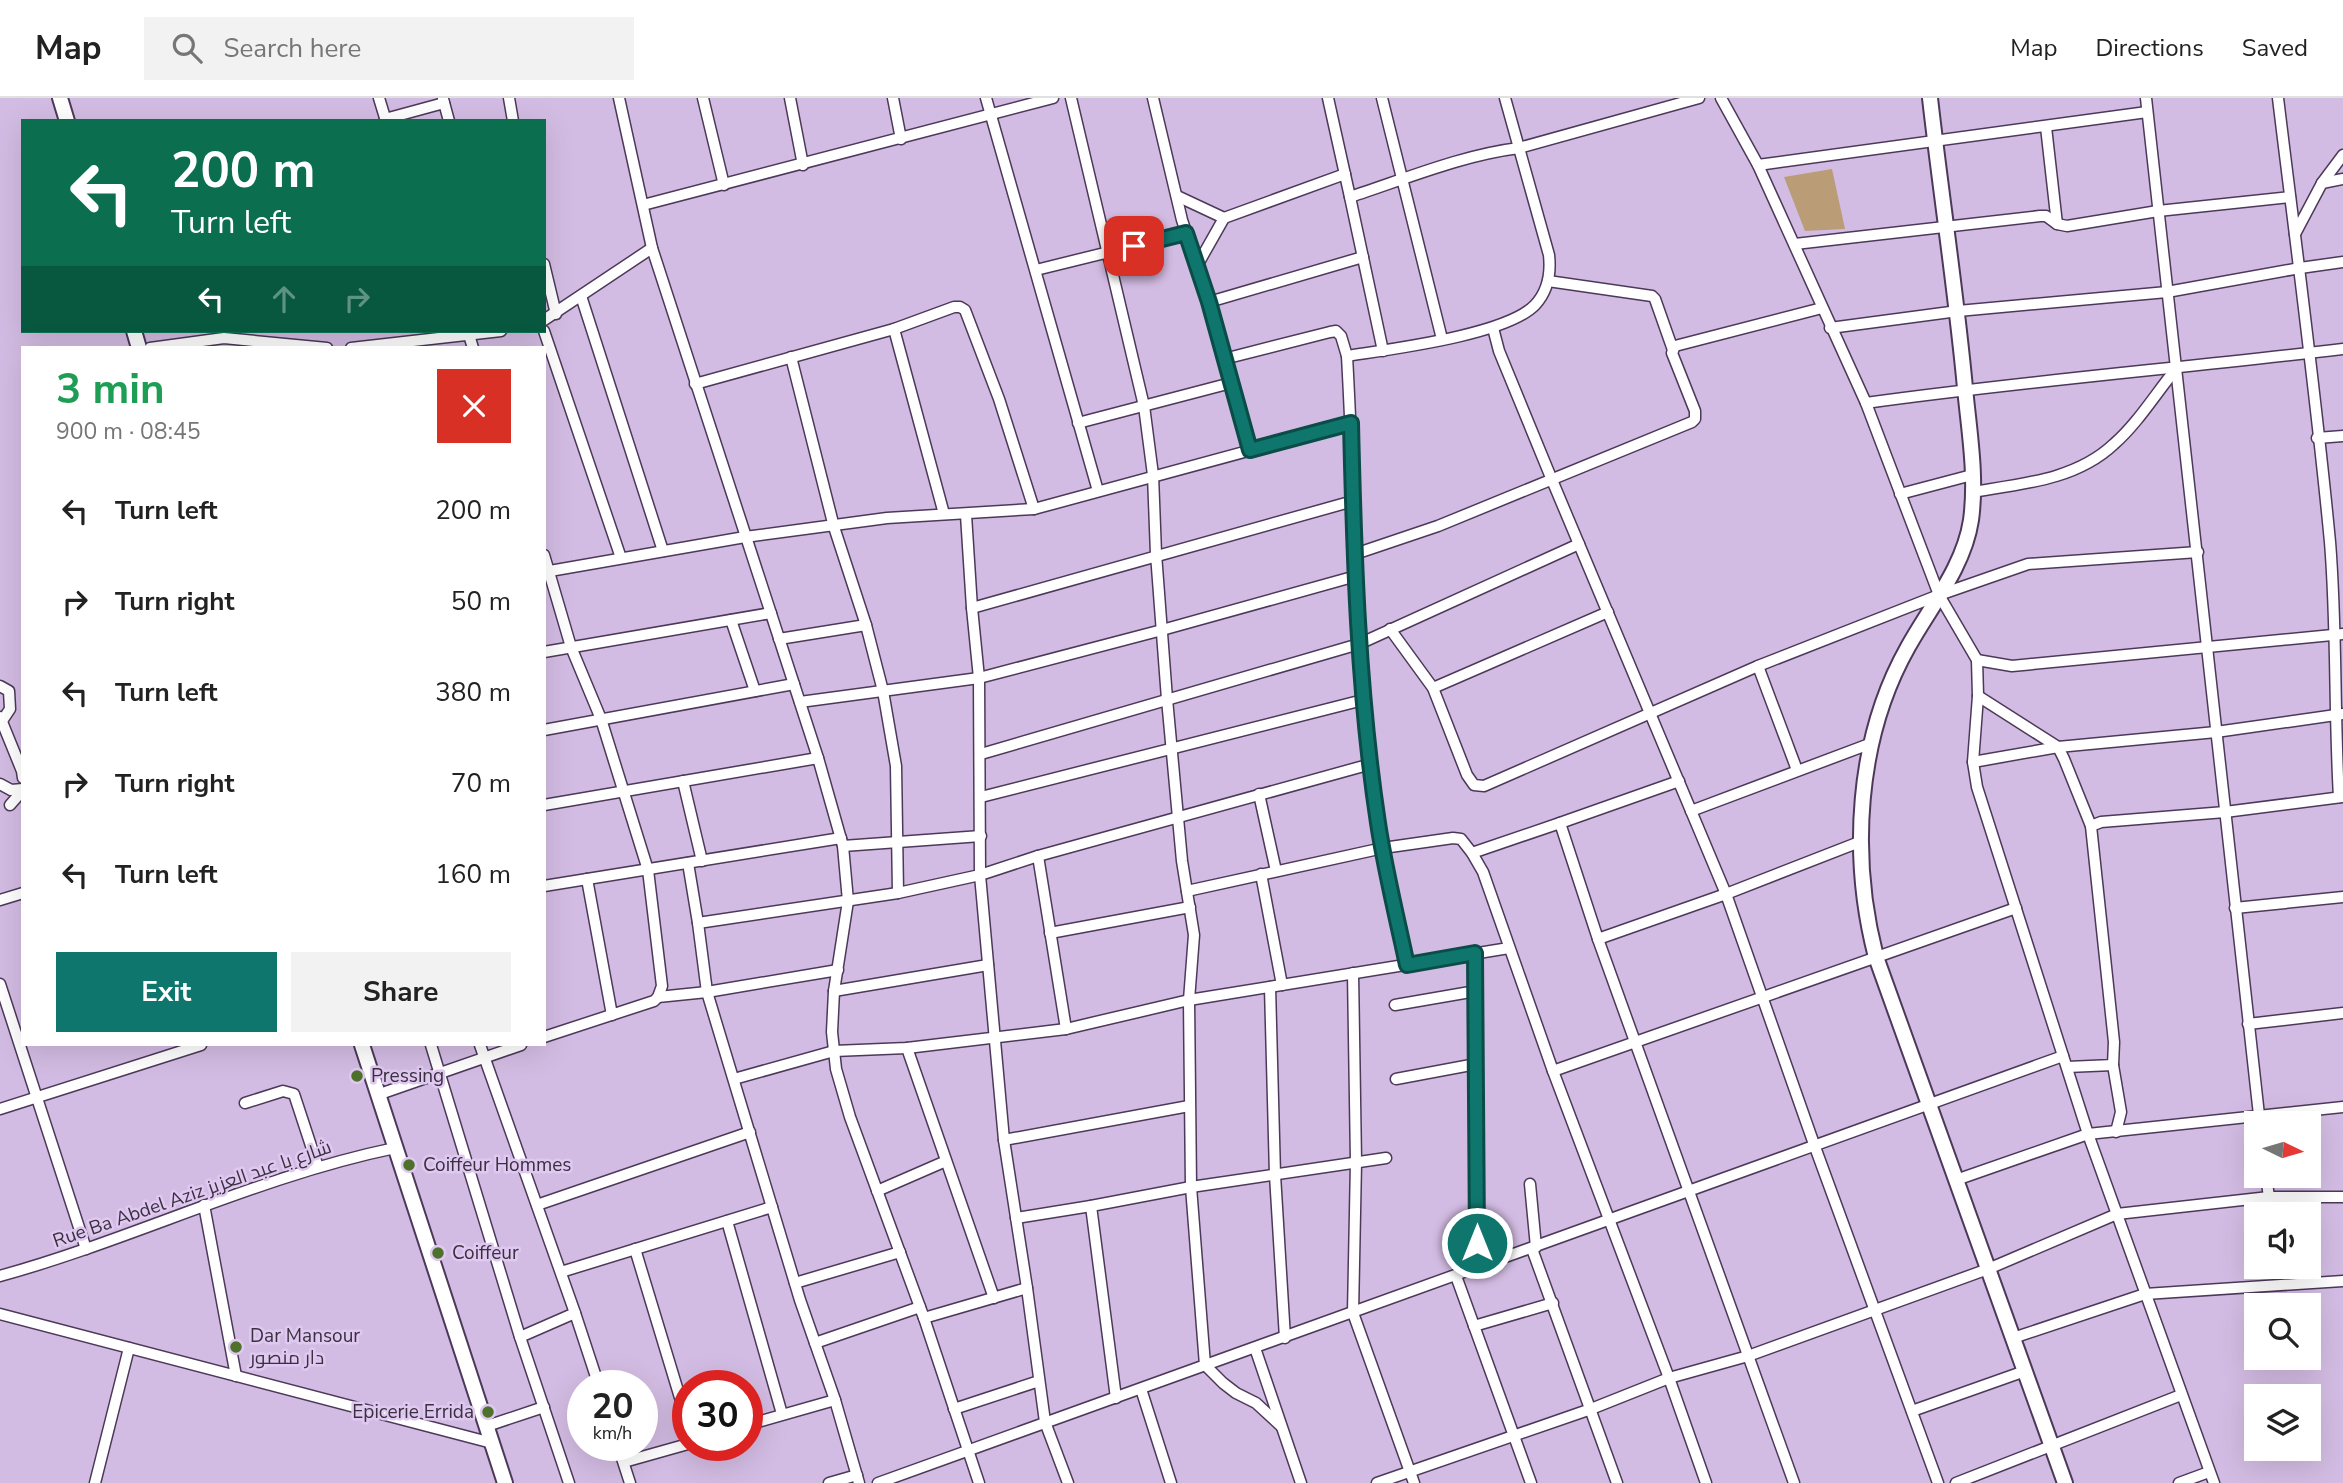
<!DOCTYPE html>
<meta charset="utf-8">
<style>
body{margin:0;font-family:"Nunito Sans",Cairo,sans-serif;background:#f2f2f2;color:#222;height:100vh;display:flex;flex-direction:column;font-size:26px;white-space:nowrap}
*{box-sizing:border-box;margin:0}
p{font-size:23px;color:#767676}
.icon{flex:none;width:38px;height:38px;fill:none;stroke:currentColor;stroke-width:2;stroke-linecap:round;stroke-linejoin:round}
.map{position:relative;flex:1;overflow:hidden}
.sheet{position:absolute;left:21px;top:248px;width:525px;height:700px;display:flex;flex-direction:column;background:#fff;border-radius:0px;box-shadow:0 7px 28px #0002}
.sheet>*{flex:none}
.hud{position:absolute;left:21px;top:21px;width:525px;height:214px;border-radius:0px;box-shadow:0 7px 28px #0002;background:#0b6e4f;color:#fff;overflow:hidden}
.needle{width:46px;rotate:95deg}
.buttons{position:absolute;left:2244px;top:1013px;display:grid;gap:14px}
.buttons a{display:grid;place-items:center;width:77px;height:77px;border-radius:0px;background:#fff;box-shadow:0 7px 28px #0002;font-size:35px}
.speed{position:absolute;left:567px;top:1272px;display:flex;gap:14px;font-size:35px;font-weight:700;text-align:center}
.speed>*{display:grid;place-content:center;width:91px;height:91px;border-radius:50%;background:#fff;box-shadow:0 7px 28px #0002;line-height:1}
.speed small{font-size:18px;font-weight:400}
.speed .limit{border:10px solid #d22;background:#fff;color:#111}
.pin{position:absolute;display:grid;place-items:center;width:60px;height:60px;color:#fff;margin:-30px;border-radius:14px;box-shadow:0 4px 10px #0006}
.me{position:absolute;width:77px;margin:-38px;rotate:0deg;stroke-linejoin:round;filter:drop-shadow(0 0 5px #0008)}
.turn{display:flex;align-items:center;gap:24px;height:147px;padding:0 35px;font-size:32px}
.turn .icon{width:91px;height:91px;stroke-width:2.5}
.turn b{display:block;font-size:49px;line-height:60px}
.lanes{display:flex;align-items:center;height:66px;padding:0 35px;background:#0003;justify-content:center;gap:35px;direction:ltr}
.lanes .off{opacity:.35}
.round{display:grid;place-items:center;flex:none;width:74px;height:74px;border-radius:0px;background:#f2f2f2}
.summary{display:flex;align-items:center;justify-content:space-between;height:119px;padding:0 35px}
h1{font-size:42px;font-weight:700;line-height:52px;color:#1e9e55}
.action{display:flex;gap:14px;margin-top:auto;padding:14px 35px}
.action a{flex:1;height:80px;border-radius:0px;background:#0f766e;color:#fff;font-size:28px;font-weight:700;line-height:80px;text-align:center}
.action a+a{background:#f2f2f2;color:#222}
ul{padding:0;list-style:none}
li{display:flex;align-items:center;gap:21px;height:91px;padding:0 35px}
li div{flex:1}
li b{display:block;font-size:26px}
li em{font-style:normal}
header{display:flex;align-items:center;gap:42px;box-sizing:border-box;height:98px;padding:0 35px;background:#fff;border-bottom:2px solid #e0e0e0}
header strong{font-size:33px}
nav{display:flex;gap:38px;margin-inline-start:auto;font-size:24px}
.search{width:490px;height:63px;background:#f2f2f2;display:flex;align-items:center;gap:18px;box-sizing:border-box;padding:0 24px;border-radius:0px;color:#767676;font-size:26px}
.map>svg:first-child{display:block}
.green{fill:#ba9c77}
.lines{fill:none;stroke-linecap:round;stroke-linejoin:round}
.street-casing{stroke:#4c3959;stroke-width:13}
.secondary-casing{stroke:#4c3959;stroke-width:18}
.street{stroke:#fff;stroke-width:10}
.secondary{stroke:#fff;stroke-width:14}
.route-casing{stroke:#0a4d48;stroke-width:18}
.route{stroke:#0f766e;stroke-width:12}
.poi-dot{fill:#4e722b;stroke:#e0c9f0;stroke-width:2.5}
.labels{text-anchor:middle;dominant-baseline:central;stroke-width:5;stroke-linejoin:round;paint-order:stroke}
.poi-label{font-size:19px;fill:#3a3040;stroke:#e0c9f0;text-anchor:start}
.street-label{font-size:19px;fill:#3a3040;stroke:#e0c9f0}
</style>
<header>
<strong>Map</strong>
<div class="search"><svg class="icon" aria-label="search" viewBox="0 0 24 24"><circle cx="10" cy="10" r="6"/><path d="M15 15l6 6"/></svg>Search here</div>
<nav><a>Map</a><a>Directions</a><a>Saved</a></nav>
</header>
<div class="map">
<svg width="2343" height="1385" viewBox="0 0 2343 1385">
<rect width="100%" height="100%" fill="#d3bce3"/>
<!-- green -->
<polygon class="green" points="1832,71 1845,131 1805,133 1784,79"/>
<g class="lines">
<!-- street casing -->
<g class="street-casing">
<g id="street">
<polyline points="379,0 386,23"/>
<polyline points="509,0 513,23"/>
<polyline points="619,0 652,150 818,660 843,748 848,803 834,893 832,934 836,971 850,1019 924,1220 979,1385"/>
<polyline points="703,0 724,87"/>
<polyline points="790,0 803,67"/>
<polyline points="893,0 901,41"/>
<polyline points="986,0 1098,393"/>
<polyline points="1071,0 1144,308 1153,377 1156,456 1167,601 1182,763 1194,837 1189,902 1191,1089 1205,1267 1223,1285 1236,1295 1256,1305 1281,1328"/>
<polyline points="1153,0 1182,122 1209,204 1250,352"/>
<polyline points="1328,0 1350,99"/>
<polyline points="1382,0 1442,241"/>
<polyline points="1721,0 1758,67 1866,305 1939,497 1977,562 1978,598 1973,664 1977,689 2088,1036 2214,1385"/>
<polyline points="2146,0 2260,1026"/>
<path d="M2278 0C2296 148 2316 296 2330 444 2337 529 2334 614 2339 699"/>
<polyline points="443,1 449,23"/>
<polyline points="385,21 444,5"/>
<polyline points="2046,29 2057,126"/>
<polyline points="1758,67 2147,14"/>
<polyline points="2322,85 2343,81"/>
<polyline points="1177,98 1224,120 1345,76"/>
<polyline points="643,107 1053,0"/>
<polyline points="2295,136 2322,85 2343,57"/>
<polyline points="1795,146 2040,118 2046,118 2057,126 2067,128 2158,113 2290,99"/>
<polyline points="544,166 556,216"/>
<polyline points="1198,166 1224,120"/>
<polyline points="1036,172 1186,135"/>
<polyline points="1548,183 1652,198 1655,201 1673,252"/>
<polyline points="581,198 663,453"/>
<polyline points="1209,204 1363,159"/>
<polyline points="544,222 652,150"/>
<polyline points="1493,230 1499,253 1552,382 1726,796 1815,1049 1938,1385"/>
<polyline points="1830,230 1958,213 2167,194 2300,170 2343,164"/>
<polyline points="894,231 944,416"/>
<polyline points="544,233 621,460"/>
<polyline points="469,237 473,250"/>
<polyline points="150,250 224,240 327,250"/>
<polyline points="351,250 501,233"/>
<path d="M1383 253 1350 99C1405 81 1462 57 1519 50L1699 0"/>
<path d="M1347 258C1391 251 1506 237 1535 207 1548 193 1551 175 1549 157L1505 0"/>
<polyline points="791,259 834,429 866,527 883,593 896,668 898,795"/>
<path d="M1224 261 1330 234 1336 233 1341 238 1347 258C1356 419 1356 581 1380 742L1383 750 1453 740 1461 741 1472 755 1483 774 1553 973 1669 1280 1706 1385"/>
<polyline points="695,286 894,231 954,209 960,209 965,212 999,301 1034,411"/>
<path d="M1866 305C2024 283 2184 270 2343 251"/>
<polyline points="1078,325 1231,285"/>
<polyline points="2317,340 2343,338"/>
<path d="M1972 394C2021 386 2076 382 2114 346 2138 325 2156 295 2176 271"/>
<polyline points="1900,396 1972,377"/>
<polyline points="1355,456 1438,428 1692,324 1695,321 1695,313 1672,255 1675,248 1822,210"/>
<polyline points="544,457 571,549 601,621 648,772 662,888 658,899 654,903 544,939"/>
<polyline points="544,474 745,439 887,420 1034,411 1351,325"/>
<polyline points="972,510 1353,403"/>
<polyline points="731,522 755,593"/>
<polyline points="1390,531 1433,590 1467,677 1474,687 1484,688 1758,568 1939,497 2028,466 2198,454"/>
<polyline points="779,541 866,527"/>
<polyline points="544,554 771,515"/>
<polyline points="1977,562 2012,568 2343,536"/>
<polyline points="1758,568 1797,672"/>
<polyline points="0,588 9,593 10,611 2,623"/>
<polyline points="1433,590 1608,514"/>
<polyline points="1978,598 2058,649 2064,661 2091,728"/>
<polyline points="800,604 979,580 1162,532 1356,478"/>
<polyline points="0,619 22,673 23,680"/>
<polyline points="544,632 794,586"/>
<polyline points="981,656 1359,546 1579,446"/>
<polyline points="1973,664 2058,649 2216,634 2343,616"/>
<polyline points="683,683 702,763"/>
<polyline points="1679,683 1560,725 1598,841 1794,1385"/>
<polyline points="0,686 11,692 23,691"/>
<polyline points="1259,696 1276,773"/>
<polyline points="981,699 1363,602"/>
<polyline points="10,707 23,692"/>
<polyline points="544,707 818,660"/>
<polyline points="1691,713 1872,645"/>
<polyline points="843,748 981,738"/>
<polyline points="1472,755 1560,725"/>
<polyline points="1038,758 1066,931"/>
<polyline points="688,765 698,825 898,795 980,777 979,580 972,510 966,417"/>
<polyline points="1261,776 1282,887"/>
<polyline points="587,781 612,917"/>
<polyline points="544,788 841,740"/>
<polyline points="1187,793 1383,750 1407,867"/>
<polyline points="0,802 23,795"/>
<polyline points="2235,810 2343,799"/>
<polyline points="698,825 707,894 800,1202 835,1302 859,1385"/>
<polyline points="1050,835 1190,809"/>
<polyline points="1598,841 1726,796 1862,743"/>
<polyline points="1476,855 1477,1170"/>
<polyline points="1353,875 1356,1064 1353,1215 1414,1385"/>
<polyline points="0,886 86,1151"/>
<polyline points="1270,889 1275,1077 1285,1240"/>
<polyline points="834,893 988,867"/>
<polyline points="658,899 707,894 838,872"/>
<polyline points="1395,907 1476,893"/>
<polyline points="2248,926 2343,915"/>
<polyline points="431,947 520,1239 569,1385"/>
<polyline points="480,947 575,1215 599,1288"/>
<polyline points="907,950 994,1200"/>
<polyline points="2113,967 2121,1014 2116,1034"/>
<polyline points="2067,969 2113,967 2114,944 2091,728 2101,724 2225,714 2342,699"/>
<polyline points="1553,973 2016,810"/>
<polyline points="734,981 834,953 907,950 1066,931 1189,902 1509,850"/>
<polyline points="1396,981 1476,966"/>
<polyline points="377,997 521,947"/>
<polyline points="245,1005 283,993 294,996 318,1069"/>
<polyline points="0,1011 201,947"/>
<polyline points="1004,1042 1189,1008"/>
<polyline points="2266,1078 2269,1099"/>
<polyline points="1956,1082 2088,1036 2343,1009"/>
<polyline points="1530,1086 1536,1149"/>
<polyline points="877,1093 946,1063"/>
<polyline points="204,1107 236,1278"/>
<polyline points="537,1107 750,1034"/>
<polyline points="1016,1120 1091,1108"/>
<polyline points="727,1123 782,1316"/>
<polyline points="635,1151 688,1326"/>
<polyline points="1532,1151 1617,1385"/>
<polyline points="561,1174 772,1109"/>
<path d="M0 1178C134 1141 259 1078 395 1050"/>
<polyline points="1456,1178 1531,1385"/>
<polyline points="795,1185 900,1154"/>
<polyline points="0,1216 492,1345"/>
<polyline points="924,1220 1027,1190"/>
<polyline points="1474,1228 1553,1205"/>
<polyline points="520,1239 575,1215"/>
<polyline points="2013,1240 2145,1196 2343,1183"/>
<polyline points="815,1245 920,1209"/>
<polyline points="1255,1250 1301,1385"/>
<polyline points="1141,1291 1171,1385"/>
<polyline points="1116,1300 1091,1108 1191,1089 1386,1060"/>
<polyline points="954,1311 1039,1283"/>
<polyline points="1912,1313 2025,1273"/>
<polyline points="747,1327 835,1302"/>
<polyline points="487,1328 544,1309"/>
<polyline points="618,1348 630,1385"/>
<polyline points="624,1364 688,1346"/>
<polyline points="95,1385 129,1250"/>
<polyline points="829,1385 857,1377"/>
<polyline points="878,1385 2063,958"/>
<polyline points="1068,1385 1045,1324 1027,1190 1004,1042 980,777 1038,758 1371,666"/>
<polyline points="1377,1385 1591,1311 1669,1280 1748,1258 1988,1171 2117,1116 2269,1099 2343,1099"/>
<polyline points="1956,1385 2181,1297"/>
<polyline points="2179,1385 2209,1374"/>
</g>
</g>
<!-- secondary casing -->
<g class="secondary-casing">
<g id="secondary">
<polyline points="60,0 67,23"/>
<path d="M1930 0C1941 97 1956 193 1965 290 1969 333 1977 378 1971 422 1964 469 1930 509 1908 549 1856 641 1850 759 1876 859L2065 1385"/>
<polyline points="134,233 139,250"/>
<polyline points="362,947 505,1385"/>
</g>
</g>
<!-- street -->
<use href="#street" class="street"/>
<!-- secondary -->
<use href="#secondary" class="secondary"/>
</g>
<g class="lines">
<!-- route casing -->
<g class="route-casing">
<path id="route" d="M1134 148 1186 135 1209 204 1250 352 1351 325C1354 458 1358 593 1378 725 1385 772 1397 820 1407 867L1475 855 1477 1145"/>
</g>
<!-- route -->
<use href="#route" class="route"/>
</g>
<!-- markers -->
<g class="poi-dot">
<circle cx="357" cy="978" r="7"/>
<circle cx="409" cy="1067" r="7"/>
<circle cx="438" cy="1155" r="7"/>
<circle cx="236" cy="1249" r="7"/>
<circle cx="488" cy="1314" r="7"/>
</g>
<g class="labels">
<!-- poi labels -->
<g class="poi-label">
<text x="371" y="978">Pressing</text>
<text x="423" y="1067">Coiffeur Hommes</text>
<text x="452" y="1155">Coiffeur</text>
<text x="250" y="1238">Dar Mansour<tspan x="250" dy="22">دار منصور</tspan></text>
<text x="474" y="1314" text-anchor="end">Epicerie Errida</text>
</g>
<!-- street labels -->
<g class="street-label">
<text transform="translate(192 1096) rotate(-19)">Rue Ba Abdel Aziz شارع با عبد العزيز</text>
</g>
</g>
</svg>
<div class="buttons">
<a><svg class="needle" viewBox="-14 -14 28 28"><path d="M0-13l5 13h-10z" fill="#e53935"/><path d="M0 13l5-13h-10z" fill="#767676"/></svg></a>
<a><svg class="icon" aria-label="sound" viewBox="0 0 24 24"><path d="M4 9h4l5-4v14l-5-4H4zM17 9q2 3 0 6"/></svg></a>
<a><svg class="icon" aria-label="search" viewBox="0 0 24 24"><circle cx="10" cy="10" r="6"/><path d="M15 15l6 6"/></svg></a>
<a><svg class="icon" aria-label="layers" viewBox="0 0 24 24"><path d="M12 4l9 5-9 5-9-5zM3 14l9 5 9-5"/></svg></a>
</div>
<div class="speed"><div>20<small>km/h</small></div><div class="limit">30</div></div>
<div class="pin" style="left:1134px;top:148px;background:#d93025"><svg class="icon" aria-label="arrive" viewBox="0 0 24 24"><path d="M6 21V4h12l-3 4 3 4H6"/></svg></div>
<svg class="me" style="left:1477px;top:1145px" viewBox="-20 -20 40 40"><circle r="17" fill="#0f766e" stroke="#fff" stroke-width="3"/><path d="M0-11L8 9 0 5-8 9z" fill="#fff"/></svg>
<div class="hud">
<div class="turn"><svg class="icon" aria-label="left" viewBox="0 0 24 24"><path d="M17 20v-9H6M10 6l-5 5 5 5"/></svg><div><b>200 m</b>Turn left</div></div>
<div class="lanes"><svg class="icon" aria-label="left" viewBox="0 0 24 24"><path d="M17 20v-9H6M10 6l-5 5 5 5"/></svg><svg class="icon off" aria-label="ahead" viewBox="0 0 24 24"><path d="M12 20V5M6 11l6-6 6 6"/></svg><svg class="icon off" aria-label="right" viewBox="0 0 24 24"><path d="M7 20v-9h11M14 6l5 5-5 5"/></svg></div>
</div>
<section class="sheet">
<div class="summary"><div><h1>3 min</h1><p>900 m · 08:45</p></div><a class="round" style="background:#d93025;color:#fff"><svg class="icon" aria-label="close" viewBox="0 0 24 24"><path d="M6 6l12 12M18 6L6 18"/></svg></a></div>
<ul>
<li><svg class="icon" aria-label="left" viewBox="0 0 24 24"><path d="M17 20v-9H6M10 6l-5 5 5 5"/></svg><div><b>Turn left</b></div><em>200 m</em></li>
<li><svg class="icon" aria-label="right" viewBox="0 0 24 24"><path d="M7 20v-9h11M14 6l5 5-5 5"/></svg><div><b>Turn right</b></div><em>50 m</em></li>
<li><svg class="icon" aria-label="left" viewBox="0 0 24 24"><path d="M17 20v-9H6M10 6l-5 5 5 5"/></svg><div><b>Turn left</b></div><em>380 m</em></li>
<li><svg class="icon" aria-label="right" viewBox="0 0 24 24"><path d="M7 20v-9h11M14 6l5 5-5 5"/></svg><div><b>Turn right</b></div><em>70 m</em></li>
<li><svg class="icon" aria-label="left" viewBox="0 0 24 24"><path d="M17 20v-9H6M10 6l-5 5 5 5"/></svg><div><b>Turn left</b></div><em>160 m</em></li>
</ul>
<div class="action"><a>Exit</a><a>Share</a></div>
</section>
</div>
